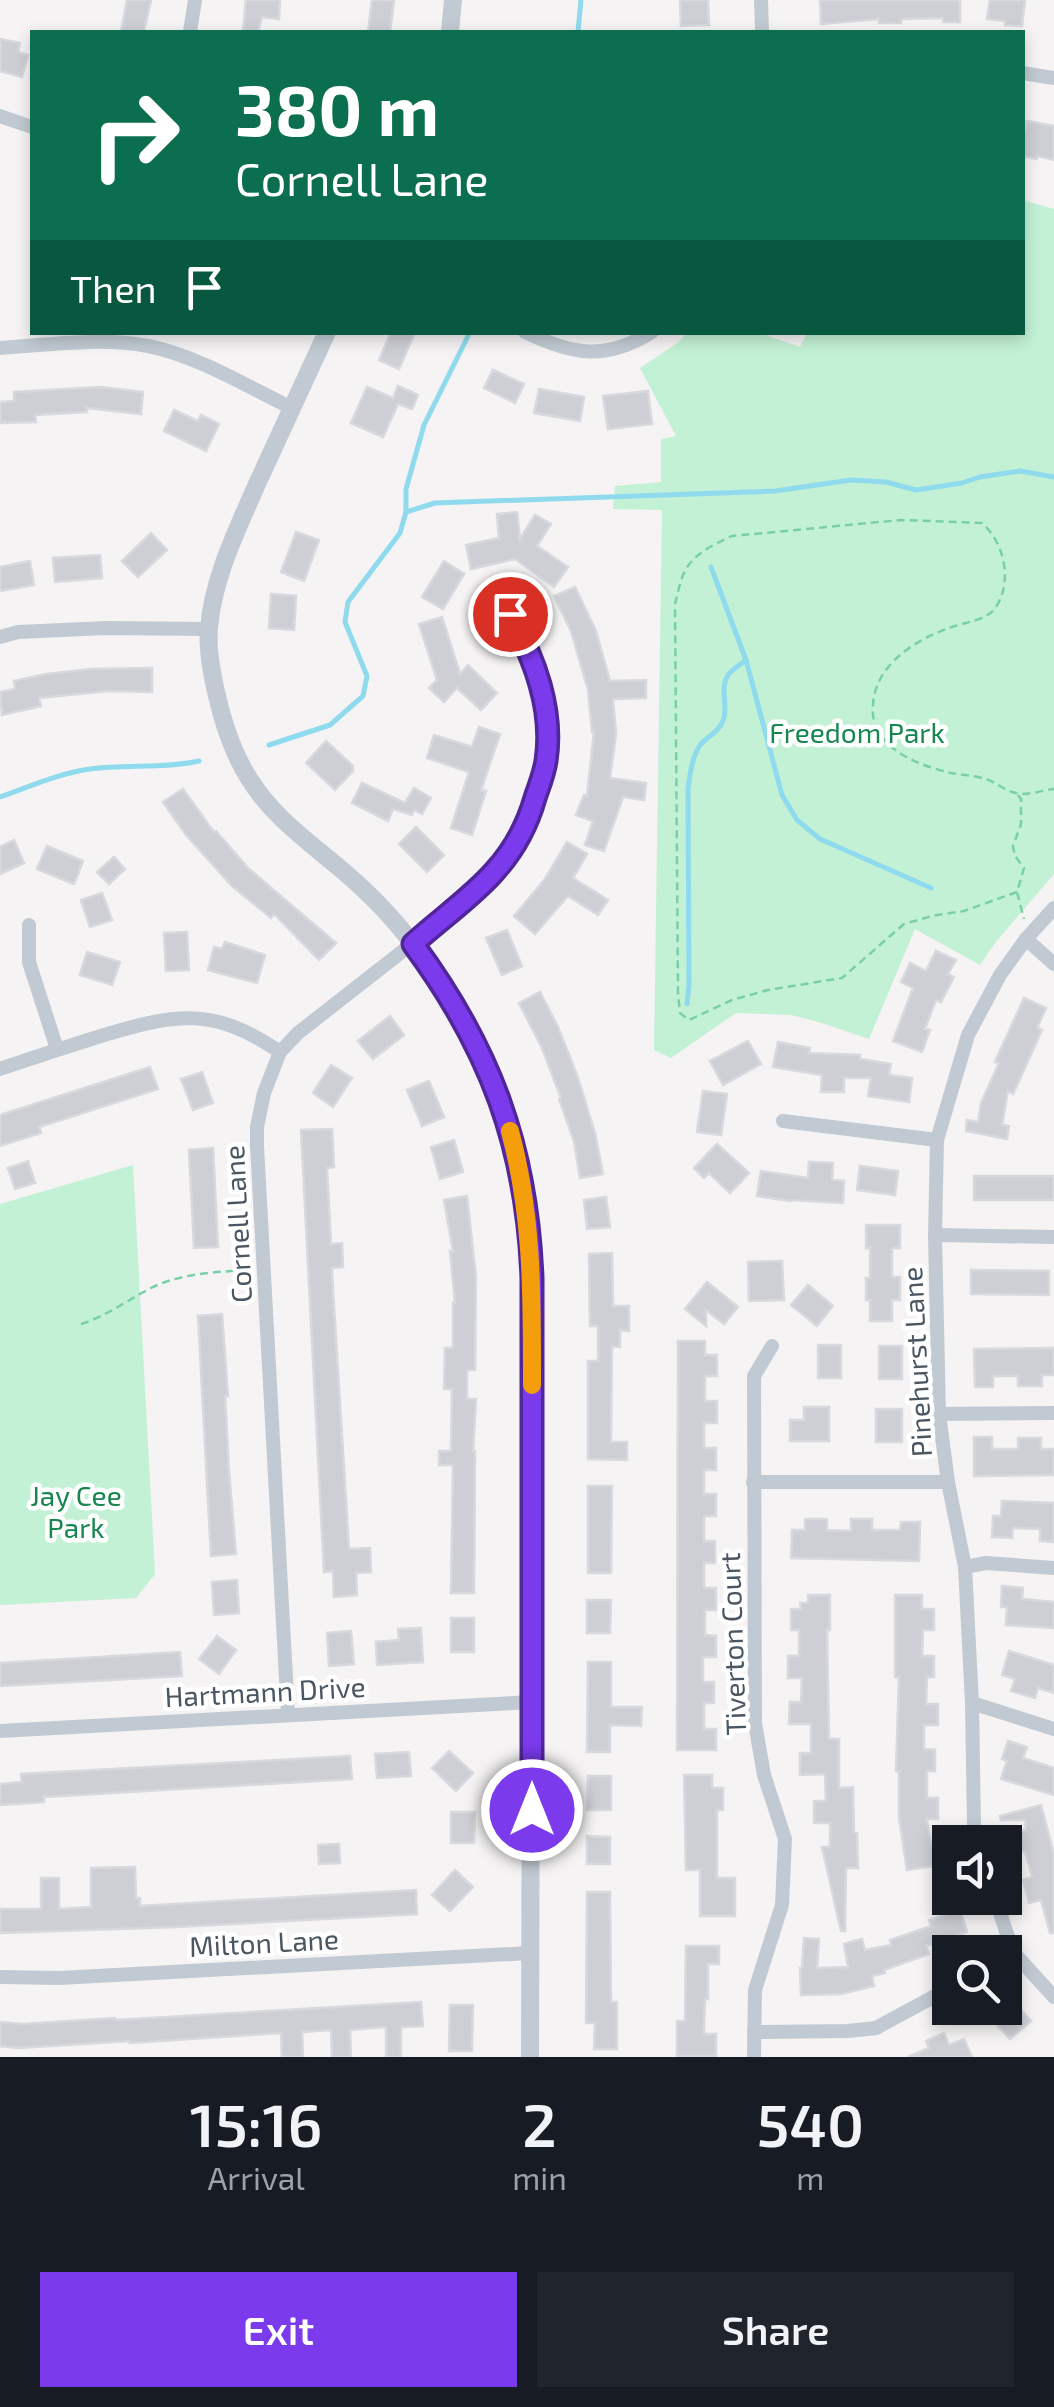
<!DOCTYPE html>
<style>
body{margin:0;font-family:"Exo 2",sans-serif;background:#20242c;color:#f1f3f6;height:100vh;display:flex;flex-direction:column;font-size:38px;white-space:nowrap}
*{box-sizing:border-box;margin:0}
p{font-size:32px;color:#9ea1a6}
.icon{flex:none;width:55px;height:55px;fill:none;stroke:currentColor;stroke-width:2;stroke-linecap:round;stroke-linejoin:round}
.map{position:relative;height:2057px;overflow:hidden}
.details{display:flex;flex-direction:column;background:#171b24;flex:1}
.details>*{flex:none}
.hud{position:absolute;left:30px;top:30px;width:995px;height:305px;border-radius:0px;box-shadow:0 5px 15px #0003;background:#0b6e4f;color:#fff;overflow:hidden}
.fabs{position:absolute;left:932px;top:1825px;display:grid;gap:20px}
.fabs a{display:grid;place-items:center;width:90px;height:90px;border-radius:0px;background:#171b24;box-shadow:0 5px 15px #0003;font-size:50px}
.pin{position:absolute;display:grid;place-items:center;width:85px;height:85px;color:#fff;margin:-42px;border:5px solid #fff;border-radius:50%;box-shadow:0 2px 10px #0007}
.me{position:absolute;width:110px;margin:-55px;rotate:0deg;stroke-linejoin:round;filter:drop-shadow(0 0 8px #0008)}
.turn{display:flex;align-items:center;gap:35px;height:210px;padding:0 40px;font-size:45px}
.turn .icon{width:130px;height:130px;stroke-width:2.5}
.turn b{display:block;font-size:70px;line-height:85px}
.then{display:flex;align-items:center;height:95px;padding:0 40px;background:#0003;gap:20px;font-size:38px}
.eta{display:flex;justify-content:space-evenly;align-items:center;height:170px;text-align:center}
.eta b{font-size:60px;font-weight:600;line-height:70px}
.cta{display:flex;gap:20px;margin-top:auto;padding:20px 40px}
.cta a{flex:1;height:115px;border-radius:0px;background:#7c3aed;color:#fff;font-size:40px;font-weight:600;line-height:115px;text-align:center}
.cta a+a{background:#20242c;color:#f1f3f6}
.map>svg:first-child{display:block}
.green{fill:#c3f1d5}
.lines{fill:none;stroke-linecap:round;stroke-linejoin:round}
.stream{stroke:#90daee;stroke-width:5}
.building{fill:#cdcfd5;stroke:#d7d9de;stroke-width:2.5}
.path{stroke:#7ad0a6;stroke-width:2.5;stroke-dasharray:8 5;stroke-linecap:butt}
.minor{stroke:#c1cad2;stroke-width:14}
.tertiary{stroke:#c1cad2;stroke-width:18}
.route-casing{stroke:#51269a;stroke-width:25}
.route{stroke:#7c3aed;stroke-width:18}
.slow{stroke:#f59e0b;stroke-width:18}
.labels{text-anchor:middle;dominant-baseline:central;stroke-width:9;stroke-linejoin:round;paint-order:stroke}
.park-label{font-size:28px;fill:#17864f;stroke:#fff}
.street-label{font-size:28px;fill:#4a5661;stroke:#fff}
</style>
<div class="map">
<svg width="1054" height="2057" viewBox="0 0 1054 2057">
<rect width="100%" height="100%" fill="#f5f3f3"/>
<!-- green -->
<g class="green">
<polygon points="1023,200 1054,209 1054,874 995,943 980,965 915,929 869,1039 822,1023 791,1015 736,1013 671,1058 654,1050 662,510 613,509 615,486 661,482 661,439 676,436 640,368 679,342 686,333 760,333 800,347 807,333 1022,332"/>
<polygon points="133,1165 155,1574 136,1598 0,1605 0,1204"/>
</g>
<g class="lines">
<!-- stream -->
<g class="stream">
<polyline points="578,32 581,0"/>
<polyline points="406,512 435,503 775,491 851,480 886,482 916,490 962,483 980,477 1020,471 1054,477"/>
<polyline points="711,567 746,660 782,795 797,820 820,839 931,888"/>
<polyline points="269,745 330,725 363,696 367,676 345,622 348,602 400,533 406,512 406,489 424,425 470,332"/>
<path d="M0 797C29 787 60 773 90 769 127 764 163 769 199 761"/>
<path d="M687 1004 689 985 688 789C690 775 692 755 701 744 709 735 718 733 723 721 729 706 719 689 728 675 731 670 741 664 746 660"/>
</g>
</g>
<!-- building -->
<g class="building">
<polygon points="127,0 151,0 144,32 121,32"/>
<polygon points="246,0 280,0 279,19 262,17 258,32 243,32"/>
<polygon points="372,0 394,0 390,32 368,32"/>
<polygon points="680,0 708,0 709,25 681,26"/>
<polygon points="820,0 960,0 960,22 943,22 943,18 901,19 901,23 879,23 879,19 821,24"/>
<polygon points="990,0 1025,0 1022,26 1005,25 1005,21 987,19"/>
<polygon points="0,39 20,43 18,52 28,55 22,77 0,71"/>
<polygon points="1027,121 1054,126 1054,160 1038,156 1037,159 1022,156 1022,130 1025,131"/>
<polygon points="391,332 415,332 399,369 379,360"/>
<polygon points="493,370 524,384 515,403 484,388"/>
<polygon points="398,386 418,395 412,409 398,404 383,437 351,423 367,387 393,398"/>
<polygon points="101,387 143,392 141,414 87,408 87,412 35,415 36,422 0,423 0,402 14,401 14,392"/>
<polygon points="539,389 584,397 580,421 534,413"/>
<polygon points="648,391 652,424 608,429 603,396"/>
<polygon points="174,410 198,421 201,415 219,424 206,451 164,431"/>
<polygon points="517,512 520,539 535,515 551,524 537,546 568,567 554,587 515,559 471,569 466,545 499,538 497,514"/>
<polygon points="296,532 319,540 304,581 281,572"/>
<polygon points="151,533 167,550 138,577 122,561"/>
<polygon points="100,555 102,578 55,582 53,558"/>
<polygon points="30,561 34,585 0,591 0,567"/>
<polygon points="444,561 464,574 443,609 422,597"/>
<polygon points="575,587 596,631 610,681 646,680 646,698 613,699 616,734 610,778 646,783 644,800 623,797 604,851 585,845 593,821 576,815 584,795 587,796 594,731 592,732 588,690 571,631 554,596"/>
<polygon points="271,594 296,596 294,630 269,628"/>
<polygon points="442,617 460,674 468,665 497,693 481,710 457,688 444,702 429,688 437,680 419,624"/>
<polygon points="152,668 152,692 107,691 39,698 41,706 2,715 0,692 15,689 14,681 46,674 92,669"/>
<polygon points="479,727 500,734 481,790 486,791 472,835 451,828 469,772 427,758 434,735 472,747"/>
<polygon points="326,741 353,766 353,771 335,790 306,763"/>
<polygon points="362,783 405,803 414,788 431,798 422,814 414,810 412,815 393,809 388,821 352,803"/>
<polygon points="183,789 214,832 216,831 249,869 336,943 319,960 274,914 271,918 232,886 186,835 163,802"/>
<polygon points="416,827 444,855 427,872 399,844"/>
<polygon points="14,840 24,863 0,874 0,847"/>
<polygon points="567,842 587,854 573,878 608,900 598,915 568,896 535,934 514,916 545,879"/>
<polygon points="47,846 83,861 74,884 37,869"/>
<polygon points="114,857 125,869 109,884 97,872"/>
<polygon points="102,893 112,920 90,927 81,900"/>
<polygon points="507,930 522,966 502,975 486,938"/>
<polygon points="187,932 189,970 166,971 164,933"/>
<polygon points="225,942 265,955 257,983 208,970 214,947 222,949"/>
<polygon points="936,951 956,960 948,974 954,977 941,1002 936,1000 925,1029 930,1030 922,1052 893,1041 913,988 901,982 910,963 926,971"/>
<polygon points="87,952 120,962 112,985 80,975"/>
<polygon points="540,992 558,1027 577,1075 595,1133 603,1174 580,1178 574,1141 559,1099 561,1098 542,1048 519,1003"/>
<polygon points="1024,998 1046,1008 1037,1028 1042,1030 1013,1094 1008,1091 1002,1125 1009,1126 1007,1139 966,1131 967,1120 978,1122 981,1103 999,1063 995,1062"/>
<polygon points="390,1016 404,1035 373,1059 358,1041"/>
<polygon points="748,1041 761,1064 723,1085 710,1061"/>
<polygon points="778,1042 810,1048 809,1053 860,1055 860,1059 891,1064 889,1075 912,1078 909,1102 868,1096 871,1078 844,1078 844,1092 821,1092 822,1075 773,1067"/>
<polygon points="331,1065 352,1078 333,1107 313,1093"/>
<polygon points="150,1067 158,1089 39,1127 41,1133 0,1146 0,1115"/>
<polygon points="202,1072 213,1103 193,1110 181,1079"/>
<polygon points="429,1081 444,1117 422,1126 407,1090"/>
<polygon points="703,1091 727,1094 721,1135 697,1132"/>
<polygon points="332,1129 334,1167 327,1168 331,1244 342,1243 343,1267 332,1268 332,1274 349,1549 370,1548 371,1572 356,1573 357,1595 334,1597 333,1571 324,1572 301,1130"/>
<polygon points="454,1140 463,1172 440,1179 431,1147"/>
<polygon points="717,1144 749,1173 730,1193 709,1173 704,1178 694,1168"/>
<polygon points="213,1148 218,1247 194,1248 189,1150"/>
<polygon points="28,1161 35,1183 15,1189 8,1168"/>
<polygon points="809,1162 833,1163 832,1180 844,1181 843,1203 790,1200 790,1201 757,1196 761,1171 808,1178"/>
<polygon points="860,1166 898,1171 895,1195 857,1190"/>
<rect x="974" y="1176" width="80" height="24"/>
<polygon points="467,1196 476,1277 475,1370 467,1370 467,1399 476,1399 473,1451 475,1451 474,1593 451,1593 453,1465 439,1465 439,1451 451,1451 452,1389 444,1389 445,1348 453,1348 453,1303 455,1303 450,1251 453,1251 444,1200"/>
<polygon points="606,1197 610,1227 587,1229 584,1200"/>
<polygon points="866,1225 900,1225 900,1248 892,1248 892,1277 900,1277 900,1300 892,1300 892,1321 870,1321 870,1300 866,1300 866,1278 870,1278 870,1248 866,1248"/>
<polygon points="612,1253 613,1306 629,1306 629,1331 620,1330 620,1347 612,1346 611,1442 627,1442 627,1460 588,1459 588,1361 598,1361 598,1326 590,1326 589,1254"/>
<polygon points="782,1261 784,1300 749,1301 748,1262"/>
<polygon points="971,1270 1049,1271 1049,1295 971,1294"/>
<polygon points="707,1282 738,1307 724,1324 706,1310 706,1326 685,1309"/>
<polygon points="808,1285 833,1306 817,1326 791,1305"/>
<polygon points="222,1314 228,1396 225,1396 229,1471 236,1554 211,1556 198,1316"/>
<polygon points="678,1341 705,1341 705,1355 717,1355 717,1376 705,1376 705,1401 717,1401 717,1423 704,1423 704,1448 716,1448 716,1470 704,1470 704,1494 716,1494 716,1516 704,1516 704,1541 715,1541 715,1563 704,1563 704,1588 716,1588 716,1610 705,1610 705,1635 716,1636 716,1657 703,1657 703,1682 714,1682 714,1703 704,1703 704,1729 716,1729 716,1750 677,1750"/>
<rect x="818" y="1345" width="23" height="33"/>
<rect x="879" y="1346" width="23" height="33"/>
<polygon points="1054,1348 1054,1375 1042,1375 1042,1386 1018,1386 1018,1376 993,1376 993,1387 975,1387 974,1349"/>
<polygon points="804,1407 829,1407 829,1441 790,1441 790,1420 804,1420"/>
<rect x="876" y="1409" width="26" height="33"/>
<polygon points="974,1437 992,1437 992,1449 1018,1449 1018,1438 1041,1438 1041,1449 1054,1449 1054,1475 974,1476"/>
<polygon points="588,1486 612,1486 611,1573 588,1573"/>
<polygon points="1002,1501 1054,1503 1054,1542 1040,1541 1040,1529 1013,1528 1012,1538 992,1537 993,1516 1001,1516"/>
<polygon points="805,1519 827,1519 827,1530 851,1531 851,1519 872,1519 872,1530 900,1530 901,1522 920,1522 919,1561 791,1558 792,1530 805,1530"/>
<polygon points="237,1580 239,1613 214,1615 212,1582"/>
<polygon points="1002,1586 1023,1588 1022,1599 1054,1602 1054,1628 1006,1625 1007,1607 1001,1607"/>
<polygon points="808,1595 830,1595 830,1630 827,1630 829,1739 839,1739 839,1788 853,1787 854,1833 857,1833 858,1868 846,1868 845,1931 841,1931 822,1847 830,1847 830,1823 814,1823 814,1801 826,1801 825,1774 800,1775 800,1753 811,1753 811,1724 789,1724 790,1702 801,1702 802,1678 788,1678 788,1656 799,1656 799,1630 791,1630 791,1609 801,1609 800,1603 808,1603"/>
<polygon points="895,1595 922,1595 922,1609 934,1609 934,1630 923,1630 922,1656 934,1656 934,1677 927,1677 926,1704 938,1704 938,1725 924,1725 924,1749 935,1750 935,1771 927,1771 927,1798 938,1798 938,1819 927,1819 931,1845 942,1843 946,1864 907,1870 899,1818 899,1771 896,1771 899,1677 895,1677"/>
<polygon points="587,1600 611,1600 610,1633 587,1633"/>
<rect x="451" y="1618" width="23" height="34"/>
<polygon points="421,1628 423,1662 377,1665 376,1642 399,1640 398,1629"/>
<polygon points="351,1631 354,1664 329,1666 327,1633"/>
<polygon points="217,1636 236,1650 219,1674 199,1659"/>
<polygon points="1009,1651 1054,1665 1054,1693 1038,1688 1035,1698 1011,1691 1015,1679 1002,1675"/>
<polygon points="180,1652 182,1676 0,1686 0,1663"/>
<polygon points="588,1662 611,1662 611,1707 642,1707 641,1726 610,1725 610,1752 587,1752"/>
<polygon points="1008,1741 1027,1747 1023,1758 1054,1768 1054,1795 1001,1779 1007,1761 1002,1759"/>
<polygon points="449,1751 473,1773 456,1791 432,1768"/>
<polygon points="409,1752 411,1776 377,1778 375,1754"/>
<polygon points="350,1756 352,1779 44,1797 44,1802 0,1805 0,1784 22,1782 21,1774"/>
<polygon points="684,1775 712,1775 712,1788 723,1788 723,1810 717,1810 717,1878 735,1878 735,1916 700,1916 700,1870 686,1870"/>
<polygon points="588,1776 611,1776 611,1810 587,1810"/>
<polygon points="1041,1805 1054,1854 1054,1933 1050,1933 1041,1900 1029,1903 1023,1880 1032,1877 1025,1851 1013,1854 1008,1833 1026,1830 1025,1820 1001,1820 1000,1816"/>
<polygon points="451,1812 475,1812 474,1843 451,1843"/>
<polygon points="587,1836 610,1837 610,1864 587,1864"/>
<polygon points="339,1844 340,1863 319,1864 318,1845"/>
<polygon points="135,1867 136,1898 140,1898 140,1906 416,1890 417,1914 177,1927 0,1933 0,1909 41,1909 41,1878 59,1878 59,1909 91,1907 91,1868"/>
<polygon points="455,1870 473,1887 450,1911 432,1895"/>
<polygon points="587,1892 610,1892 611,2002 617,2002 617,2049 594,2049 595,2023 586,2023"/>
<polygon points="960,1910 967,1932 926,1946 929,1954 884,1970 885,1973 872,1976 874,1986 841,1994 801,1995 800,1968 802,1968 804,1938 819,1939 817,1968 848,1967 844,1944 862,1939 865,1950 891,1945 890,1940 931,1926 929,1920"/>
<polygon points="686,1946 719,1946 719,1964 708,1964 708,1999 705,1999 704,2034 716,2034 716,2056 677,2056 677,2021 685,2021"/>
<polygon points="1005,1992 1031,2021 1010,2039 987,2014 995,2008 1005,2008"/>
<polygon points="421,2002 423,2026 401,2027 401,2057 386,2057 386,2027 350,2030 351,2057 332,2057 331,2030 302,2032 303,2057 282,2057 281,2033 130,2043 130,2041 18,2048 0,2046 0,2022 22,2024 115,2018 116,2020"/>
<polygon points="450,2005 473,2005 472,2051 449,2051"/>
<polygon points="944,2033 949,2045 964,2039 972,2057 908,2057 929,2048 926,2041"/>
</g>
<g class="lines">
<!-- path -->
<g class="path">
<polyline points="1018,795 1021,799 1021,824 1013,846 1015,856 1024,868 1017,892 1024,919"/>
<path d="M1017 892 964 911 932 916 904 924 842 978 768 990 732 1000 689 1020 680 1013 678 993 675 604C678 593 680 580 685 571 694 553 715 544 732 536L901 520 982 523C1004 542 1013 581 996 607 987 621 964 622 949 628 915 640 875 665 873 705 869 747 917 765 951 773 961 775 972 775 982 778 994 780 1004 791 1016 793 1027 796 1043 790 1054 789"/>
<path d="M81 1324C107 1316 129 1299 153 1287 183 1273 216 1272 248 1270"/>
</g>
<!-- minor -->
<g class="minor">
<polyline points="761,0 762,32"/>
<polyline points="190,32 195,0"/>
<polyline points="1022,73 1054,78"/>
<polyline points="0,116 32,127"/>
<path d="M525 332C573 355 605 361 652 332"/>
<path d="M0 348C48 345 100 337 148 346 198 356 246 386 292 408"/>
<polyline points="0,637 18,632 106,628 209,629"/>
<polyline points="29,925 29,962 57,1049"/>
<polyline points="1026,939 1054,964"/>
<path d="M0 1069C35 1057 69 1046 104 1035 177 1013 214 1007 280 1052"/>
<polyline points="783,1121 937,1140"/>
<polyline points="935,1235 1054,1237"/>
<polyline points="939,1414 1054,1413"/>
<polyline points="753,1482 948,1482"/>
<polyline points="965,1567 986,1563 1054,1568"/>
<polyline points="972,1703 1054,1729"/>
<polyline points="288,1715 257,1146 257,1127 264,1093 280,1052 298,1033 413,943 491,876 520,837 529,819 546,761 547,724 542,688 529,648 510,614"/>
<polyline points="0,1731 532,1702"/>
<polyline points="977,1842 974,1824 972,1703 965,1567 948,1482 939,1414 935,1235 937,1140 968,1035 1000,975 1026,939 1054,908"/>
<polyline points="995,1898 1013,1952 1054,1997"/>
<polyline points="0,1977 59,1978 530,1953"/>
<polyline points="754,2032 848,2031 876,2028 950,1988"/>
<polyline points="754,2057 755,1990 782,1905 785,1839 764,1775 755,1723 754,1376 772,1346"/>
</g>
<!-- tertiary -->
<g class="tertiary">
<polyline points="450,32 453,0"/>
<path d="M327 332C303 383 280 434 257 484 237 530 213 578 209 628 207 650 212 674 217 696 224 726 233 754 250 780 273 817 309 842 342 870 369 893 394 918 415 947 489 1043 528 1156 532 1277L530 2057"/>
</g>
</g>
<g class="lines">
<!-- route casing -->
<g class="route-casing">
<path id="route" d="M510 614C534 658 554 709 546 761 544 774 539 786 535 798 527 826 514 850 494 872 471 898 439 920 413 944 490 1048 527 1147 532 1278V1810"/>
</g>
<!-- route -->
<use href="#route" class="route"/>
<!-- slow -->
<path class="slow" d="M510 1131C533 1217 532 1297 532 1385"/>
</g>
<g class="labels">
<!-- park labels -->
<g class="park-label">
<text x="857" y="732">Freedom Park</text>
<text x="76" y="1495">Jay Cee<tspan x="76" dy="32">Park</tspan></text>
</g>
<!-- street labels -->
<g class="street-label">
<text transform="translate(237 1224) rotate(-93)">Cornell Lane</text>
<text transform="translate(916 1362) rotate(-93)">Pinehurst Lane</text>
<text transform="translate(732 1644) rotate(-92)">Tiverton Court</text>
<text transform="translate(265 1691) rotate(-3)">Hartmann Drive</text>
<text transform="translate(264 1942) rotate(-3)">Milton Lane</text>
</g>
</g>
</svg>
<div class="fabs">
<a><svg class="icon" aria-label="sound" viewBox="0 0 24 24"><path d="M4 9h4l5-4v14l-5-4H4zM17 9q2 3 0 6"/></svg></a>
<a><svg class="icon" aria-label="search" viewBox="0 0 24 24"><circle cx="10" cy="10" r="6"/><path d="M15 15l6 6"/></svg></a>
</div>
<div class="pin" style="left:510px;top:614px;background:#d93025"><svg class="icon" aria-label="arrive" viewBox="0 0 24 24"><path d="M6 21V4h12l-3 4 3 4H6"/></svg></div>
<svg class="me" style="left:532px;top:1810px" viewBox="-20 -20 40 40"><circle r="17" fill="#7c3aed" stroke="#fff" stroke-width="3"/><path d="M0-11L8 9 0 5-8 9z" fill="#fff"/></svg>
<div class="hud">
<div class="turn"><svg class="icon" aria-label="right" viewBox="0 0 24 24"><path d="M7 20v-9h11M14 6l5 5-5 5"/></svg><div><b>380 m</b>Cornell Lane</div></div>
<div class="then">Then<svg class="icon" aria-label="arrive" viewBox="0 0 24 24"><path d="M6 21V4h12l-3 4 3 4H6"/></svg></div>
</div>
</div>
<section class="details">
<div class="eta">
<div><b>15:16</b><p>Arrival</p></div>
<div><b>2</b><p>min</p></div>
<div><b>540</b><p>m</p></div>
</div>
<div class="cta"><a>Exit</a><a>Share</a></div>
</section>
